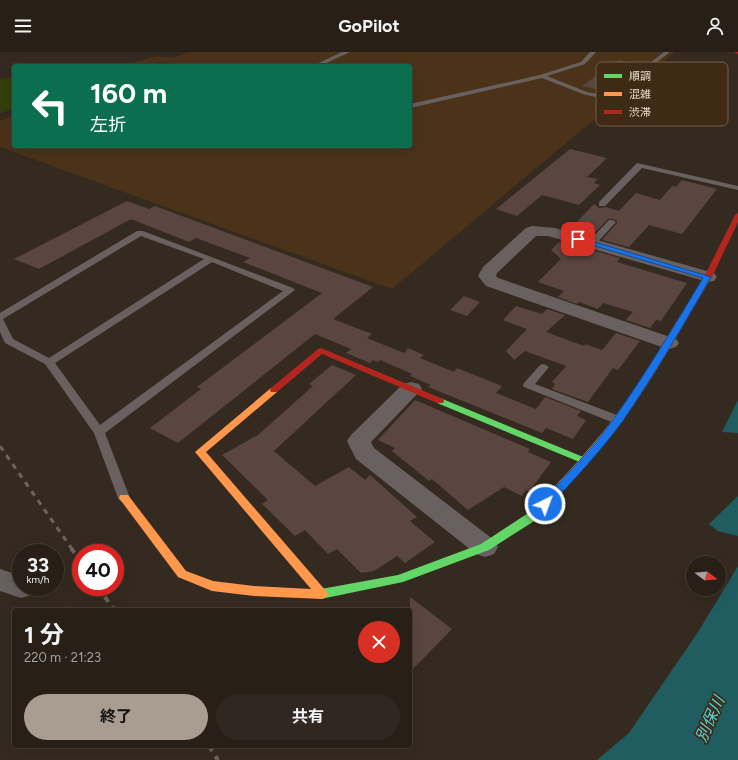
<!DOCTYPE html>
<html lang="ja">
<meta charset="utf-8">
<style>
body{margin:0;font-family:Figtree,"Noto Sans JP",sans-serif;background:#302820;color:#f1f3f6;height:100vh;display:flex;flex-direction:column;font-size:15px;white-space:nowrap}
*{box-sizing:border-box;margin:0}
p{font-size:13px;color:#a5a3a1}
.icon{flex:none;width:22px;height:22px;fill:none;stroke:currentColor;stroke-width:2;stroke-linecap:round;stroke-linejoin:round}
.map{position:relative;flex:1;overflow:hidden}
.panel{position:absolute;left:12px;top:556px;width:400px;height:140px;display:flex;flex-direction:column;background:#282017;border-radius:4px;box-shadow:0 4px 16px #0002,0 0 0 1px #443e36}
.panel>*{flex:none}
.hud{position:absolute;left:12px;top:12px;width:400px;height:84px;border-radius:4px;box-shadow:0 4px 16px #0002,0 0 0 1px #443e36;background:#0b6e4f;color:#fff;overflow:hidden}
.needle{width:26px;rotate:106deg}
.fabs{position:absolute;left:686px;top:504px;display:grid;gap:8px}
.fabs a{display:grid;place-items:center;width:40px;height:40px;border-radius:50%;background:#282017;box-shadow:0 4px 16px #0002,0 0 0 1px #443e36;font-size:20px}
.speed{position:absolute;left:12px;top:492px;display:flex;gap:8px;font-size:20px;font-weight:700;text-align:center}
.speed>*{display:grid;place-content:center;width:52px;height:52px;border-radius:50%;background:#282017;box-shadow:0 4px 16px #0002,0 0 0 1px #443e36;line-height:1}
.speed small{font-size:10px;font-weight:400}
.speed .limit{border:6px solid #d22;background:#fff;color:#111}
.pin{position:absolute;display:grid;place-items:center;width:34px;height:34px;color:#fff;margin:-17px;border-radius:8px;box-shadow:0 2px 6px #0006}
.me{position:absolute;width:44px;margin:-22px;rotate:42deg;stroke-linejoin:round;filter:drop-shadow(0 0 3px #0008)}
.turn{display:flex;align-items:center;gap:14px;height:84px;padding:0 12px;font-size:18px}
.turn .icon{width:52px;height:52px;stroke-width:2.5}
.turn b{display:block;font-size:28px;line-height:34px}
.round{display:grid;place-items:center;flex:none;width:42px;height:42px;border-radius:21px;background:#302820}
.headline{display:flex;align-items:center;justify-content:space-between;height:68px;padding:0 12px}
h1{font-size:24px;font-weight:700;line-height:30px}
.cta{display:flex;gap:8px;margin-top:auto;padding:8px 12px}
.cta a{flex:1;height:46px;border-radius:24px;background:#a99c90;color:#111;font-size:16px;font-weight:700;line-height:46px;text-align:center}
.cta a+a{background:#302820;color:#f1f3f6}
header{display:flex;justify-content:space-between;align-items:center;height:52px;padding:0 12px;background:#282017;font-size:18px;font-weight:700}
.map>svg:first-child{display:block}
.built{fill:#4a3319}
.green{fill:#31400d}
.water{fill:#205d61}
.building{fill:#5a463e}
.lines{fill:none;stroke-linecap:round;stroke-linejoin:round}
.lane{fill:#696160;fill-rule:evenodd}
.street{fill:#696160;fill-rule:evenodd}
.fast{fill:#63d668;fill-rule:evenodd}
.slow{fill:#ff974d;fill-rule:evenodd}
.jam{fill:#b3261e;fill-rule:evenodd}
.rail-far1{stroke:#6b635c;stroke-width:3;stroke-dasharray:5.5 5.5;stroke-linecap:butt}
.rail{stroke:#6b635c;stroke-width:4;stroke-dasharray:6 6;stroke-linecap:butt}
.route{fill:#1a73e8;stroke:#114b97}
.labels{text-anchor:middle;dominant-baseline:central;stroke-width:3.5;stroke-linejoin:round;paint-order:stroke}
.near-water-label{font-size:16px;font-style:italic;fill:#56d7e2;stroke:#3f2b15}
.key{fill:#3f2b15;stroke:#71604c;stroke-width:1}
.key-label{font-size:11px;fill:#e7dacd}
</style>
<header><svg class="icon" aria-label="menu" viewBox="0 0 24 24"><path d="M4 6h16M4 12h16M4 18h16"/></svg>GoPilot<svg class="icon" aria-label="person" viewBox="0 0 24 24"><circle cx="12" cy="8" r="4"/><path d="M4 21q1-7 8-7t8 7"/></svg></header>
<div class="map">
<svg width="738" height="708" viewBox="0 0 738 708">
<rect width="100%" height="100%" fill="#352a1f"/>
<!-- built -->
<polygon class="built" points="189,0 675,0 392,237 0,95 0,69 14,63 14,94 410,94 410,14 121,14 157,4 172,6"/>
<!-- green -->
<polygon class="green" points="14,25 14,57 0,61 0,27"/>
<!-- water -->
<g class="water">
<polygon points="738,348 738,381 722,380"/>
<polygon points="738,444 738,484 718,479 709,472"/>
<polygon points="738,514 738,708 597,708 629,681 698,580"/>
</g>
<!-- building -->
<g class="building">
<polygon points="618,8 640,12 604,39 582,34"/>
<polygon points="570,97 607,106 587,125 598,127 594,131 600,133 579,153 542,143 517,164 496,157"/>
<polygon points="682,128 717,137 682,182 649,173 629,195 602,188 617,171 617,169 613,167 608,167 591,185 569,178 594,152 599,156 606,155 619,159 636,141 660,148 672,134 676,135"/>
<polygon points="127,149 149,157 155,154 373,235 333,267 372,282 367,286 404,301 408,296 424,303 420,306 454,320 457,316 502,334 496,341 536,357 545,345 581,359 577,364 586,368 573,387 546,376 542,381 428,335 431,333 410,324 412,322 380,308 378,310 373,308 370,311 346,301 351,297 315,282 178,391 150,376 201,337 197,335 322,241 243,210 250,206 196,186 189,190 131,167 39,217 14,207"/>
<polygon points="560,189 620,206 617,210 687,231 661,269 656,268 650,276 626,268 633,260 603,251 598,257 579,250 577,252 558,245 564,239 538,230 561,207 551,198"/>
<polygon points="464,244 480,250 467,264 450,258"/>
<polygon points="516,254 542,262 547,257 565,263 546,280 584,294 585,292 602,298 616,281 640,289 618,318 613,316 588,350 552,337 555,332 552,330 566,314 525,299 514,308 506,299 527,277 503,268"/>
<polygon points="332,313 356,323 274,399 315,434 349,415 365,428 370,423 417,465 410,469 435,490 405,511 397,504 374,519 361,521 337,497 328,502 305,478 295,484 262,452 268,448 222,403 258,383 313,334 309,332"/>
<polygon points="415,348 530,397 528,400 551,410 529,440 526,438 522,444 504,435 468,458 432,427 429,429 392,399 395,396 378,388"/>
<polygon points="410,545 452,577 410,620"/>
</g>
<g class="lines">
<!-- lane -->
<g class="lane">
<polygon points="342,0 350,0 320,14 312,14"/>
<polygon points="590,0 596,0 585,12 547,24 587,40 607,44 664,0 670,0 608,48 583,42 542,26 410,56 410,52 540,23 581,10"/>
<polygon points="637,111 738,134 738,138 642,116 605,154 599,154 599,150"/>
<polygon points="609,168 612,168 616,170 595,193 589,193 588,191 589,189"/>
<path d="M137 179H143L293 236 295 238 105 381 130 446 128 449 124 451 120 449 118 446 94 381 45 312 5 291 0 280V261ZM141 184 204 207 49 306 13 287 3 267ZM212 210 283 239 100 373 55 311Z"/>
<polygon points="544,312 549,315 535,332 622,365 624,368 622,371 614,371 524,335 523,333 524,331 540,313"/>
</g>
<!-- street -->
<g class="street">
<polygon points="532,174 555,176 714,221 717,225 714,229 708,230 548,184 536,184 497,221 496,224 498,226 676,287 679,291 676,295 669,297 662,295 486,234 478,224 483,215 526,176"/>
<polygon points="411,330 419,332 422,337 371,390 374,396 494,488 498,495 494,502 485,505 476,502 356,407 347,389 351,383 403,332"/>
<polygon points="0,517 21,524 21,535 35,535 31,543 21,546 0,539"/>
</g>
<!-- fast -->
<g class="fast">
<polygon points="440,346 588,407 590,409 588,411 582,411 437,351 436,349 437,347"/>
<polygon points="539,454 543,455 544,458 539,466 489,498 403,530 321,547 317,545 315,542 317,539 321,537 398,523 481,492"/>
</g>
<!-- slow -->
<g class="slow">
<path d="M682 261H688L689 263C665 304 641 346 611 383 590 410 566 435 543 461L539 462 535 461 534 458 535 455C566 423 597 390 623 354 645 324 662 292 682 261Z"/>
<polygon points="274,335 278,338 277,340 206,400 326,539 328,542 326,545 322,547 254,544 212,539 178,525 119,446 120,443 128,443 186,519 213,529 254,534 311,537 195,400 271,336"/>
</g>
<!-- jam -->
<g class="jam">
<polygon points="734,0 738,0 738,2"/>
<polygon points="738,161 738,170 712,225 688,265 682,265 681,263 704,225 735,163"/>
<polygon points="321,296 443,347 444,349 443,351 437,351 322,302 277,340 271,340 270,338 271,336 318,297"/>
</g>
<!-- rail-far1 -->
<polyline class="rail-far1" points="0,394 72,497"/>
<!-- rail -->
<g class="rail">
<polyline points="71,496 81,510"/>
<polyline points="98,535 114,558"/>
<polyline points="209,694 218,708"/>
</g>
</g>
<!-- route -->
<path class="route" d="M578 185 711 225C683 274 654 323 622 370 600 400 574 427 549 455H542L540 452 542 449C567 422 594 395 615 365 647 320 675 273 703 226L575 188V186Z"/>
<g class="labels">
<!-- near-water labels -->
<g class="near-water-label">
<text transform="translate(710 667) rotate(-66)">別保川</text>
</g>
</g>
<!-- legend -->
<rect x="596" y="10" width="132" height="64" rx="6" class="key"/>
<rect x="604" y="22" width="18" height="4" fill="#63d668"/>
<rect x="604" y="40" width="18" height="4" fill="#ff974d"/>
<rect x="604" y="58" width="18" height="4" fill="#b3261e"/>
<g class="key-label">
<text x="629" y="28">順調</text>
<text x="629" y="46">混雑</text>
<text x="629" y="64">渋滞</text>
</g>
</svg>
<div class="fabs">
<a><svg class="needle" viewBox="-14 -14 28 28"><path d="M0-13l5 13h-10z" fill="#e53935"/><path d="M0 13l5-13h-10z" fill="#a5a3a1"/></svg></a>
</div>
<div class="speed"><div>33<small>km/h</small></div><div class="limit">40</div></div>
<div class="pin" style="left:578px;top:187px;background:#d93025"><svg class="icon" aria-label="arrive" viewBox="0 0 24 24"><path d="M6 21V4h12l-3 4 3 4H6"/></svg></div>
<svg class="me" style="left:545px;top:452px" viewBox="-20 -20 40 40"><circle r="17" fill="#1a73e8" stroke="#fff" stroke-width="3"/><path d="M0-11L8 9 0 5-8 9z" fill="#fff"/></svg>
<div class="hud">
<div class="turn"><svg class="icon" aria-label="left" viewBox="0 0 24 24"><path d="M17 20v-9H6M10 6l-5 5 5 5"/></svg><div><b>160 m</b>左折</div></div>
</div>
<section class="panel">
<div class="headline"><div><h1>1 分</h1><p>220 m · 21:23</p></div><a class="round" style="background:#d93025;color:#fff"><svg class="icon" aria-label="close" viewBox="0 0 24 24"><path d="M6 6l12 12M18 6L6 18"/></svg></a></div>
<div class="cta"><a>終了</a><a>共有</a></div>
</section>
</div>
